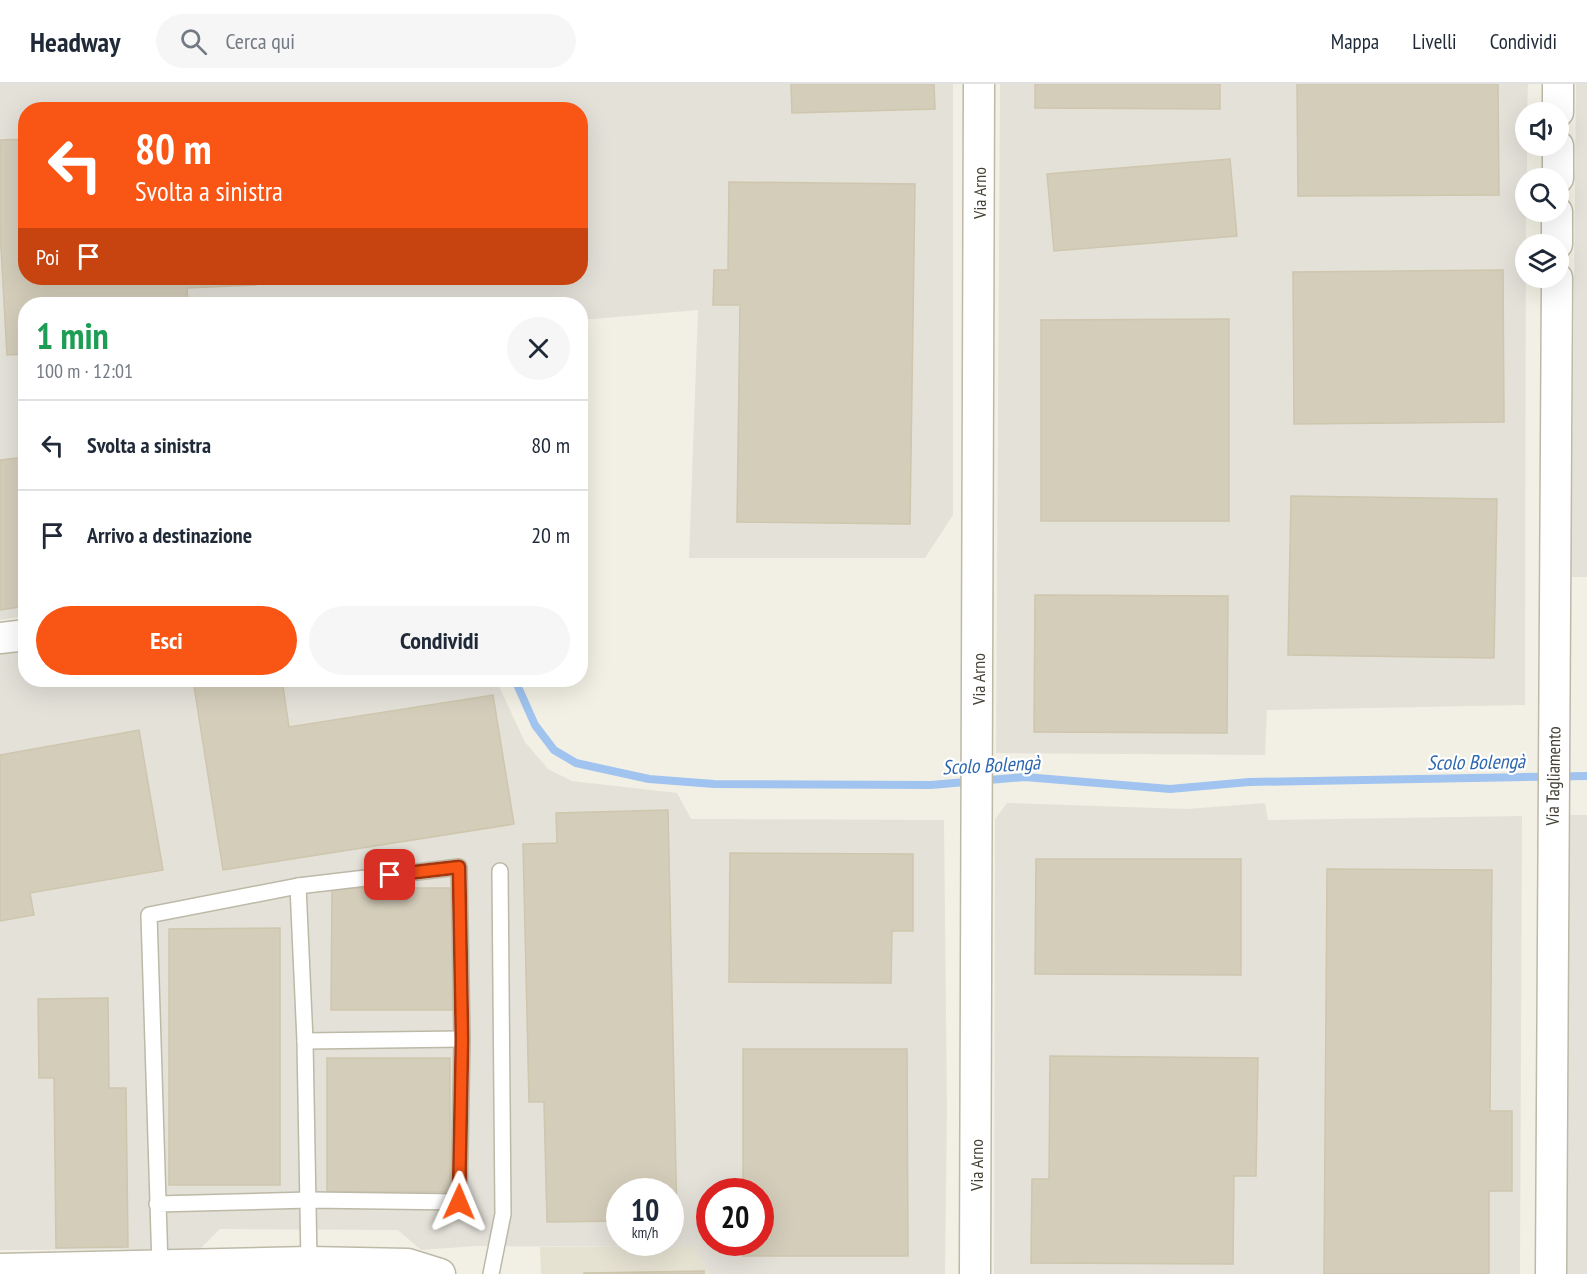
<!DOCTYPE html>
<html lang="it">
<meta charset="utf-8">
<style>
body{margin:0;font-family:"PT Sans Narrow",sans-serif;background:#f6f6f7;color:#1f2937;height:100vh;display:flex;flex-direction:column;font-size:22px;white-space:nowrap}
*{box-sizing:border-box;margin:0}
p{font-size:20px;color:#747a83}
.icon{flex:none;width:33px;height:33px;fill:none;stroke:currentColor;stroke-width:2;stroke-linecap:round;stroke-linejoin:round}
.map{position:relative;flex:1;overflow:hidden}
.side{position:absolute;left:18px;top:213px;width:570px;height:390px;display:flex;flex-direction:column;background:#fff;border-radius:24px;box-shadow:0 6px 24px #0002}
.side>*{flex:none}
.top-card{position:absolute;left:18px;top:18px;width:570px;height:183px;border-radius:24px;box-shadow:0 6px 24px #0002;background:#f95515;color:#fff;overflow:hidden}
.tools{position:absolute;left:1515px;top:18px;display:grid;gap:12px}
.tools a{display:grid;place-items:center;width:54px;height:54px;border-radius:50%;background:#fff;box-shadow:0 6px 24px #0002;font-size:30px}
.speed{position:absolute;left:606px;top:1094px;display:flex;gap:12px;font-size:30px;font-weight:700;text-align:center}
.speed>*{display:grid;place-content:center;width:78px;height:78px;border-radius:50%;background:#fff;box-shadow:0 6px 24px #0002;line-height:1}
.speed small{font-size:15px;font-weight:400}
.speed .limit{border:9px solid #d22;background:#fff;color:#111}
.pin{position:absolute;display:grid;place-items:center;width:51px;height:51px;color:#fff;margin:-26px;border-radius:12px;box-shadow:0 3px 9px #0006}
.me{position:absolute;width:66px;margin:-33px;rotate:1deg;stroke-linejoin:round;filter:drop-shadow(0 0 4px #0008)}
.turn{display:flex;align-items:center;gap:21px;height:126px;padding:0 18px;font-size:27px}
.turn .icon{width:78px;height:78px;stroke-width:2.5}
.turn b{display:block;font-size:42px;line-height:51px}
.then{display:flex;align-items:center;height:57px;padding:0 18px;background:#0003;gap:12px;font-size:22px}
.round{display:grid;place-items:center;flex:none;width:63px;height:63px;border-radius:32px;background:#f6f6f7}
.headline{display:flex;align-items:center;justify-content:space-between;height:102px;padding:0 18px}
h1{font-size:36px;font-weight:700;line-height:45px;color:#1e9e55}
.primary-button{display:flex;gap:12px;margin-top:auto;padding:12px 18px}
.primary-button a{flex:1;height:69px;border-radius:36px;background:#f95515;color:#fff;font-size:24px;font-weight:700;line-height:69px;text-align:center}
.primary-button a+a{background:#f6f6f7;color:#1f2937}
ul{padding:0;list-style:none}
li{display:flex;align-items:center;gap:18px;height:90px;padding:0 18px;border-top:2px solid #e0e1e3}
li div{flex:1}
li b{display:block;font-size:22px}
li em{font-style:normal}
header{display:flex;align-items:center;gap:36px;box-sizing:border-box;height:84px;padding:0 30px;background:#fff;border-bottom:2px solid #e0e1e3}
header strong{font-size:28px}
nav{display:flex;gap:33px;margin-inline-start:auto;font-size:21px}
.search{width:420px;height:54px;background:#f6f6f7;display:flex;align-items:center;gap:15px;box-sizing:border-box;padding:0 21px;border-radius:33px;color:#747a83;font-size:22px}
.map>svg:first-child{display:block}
.residential{fill:#e6e2d2}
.industrial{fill:#e4e1d9;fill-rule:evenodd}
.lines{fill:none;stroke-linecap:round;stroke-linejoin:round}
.stream{stroke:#a0c4ef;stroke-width:8}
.building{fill:#d4cdba;stroke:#cec6ad;stroke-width:1.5}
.lane-casing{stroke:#bdb9a7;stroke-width:18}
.street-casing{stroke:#bdb9a7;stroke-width:33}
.lane{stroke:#fff;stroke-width:15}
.street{stroke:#fff;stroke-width:30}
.route-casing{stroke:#a2370e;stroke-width:15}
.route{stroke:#f95515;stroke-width:10}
.labels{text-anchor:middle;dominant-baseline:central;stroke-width:4.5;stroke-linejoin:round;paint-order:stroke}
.street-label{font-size:18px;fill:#444034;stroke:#fff}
.water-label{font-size:20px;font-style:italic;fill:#2e67af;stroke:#fff}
</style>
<header>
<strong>Headway</strong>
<div class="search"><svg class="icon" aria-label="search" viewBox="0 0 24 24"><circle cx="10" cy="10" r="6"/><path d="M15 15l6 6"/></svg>Cerca qui</div>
<nav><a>Mappa</a><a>Livelli</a><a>Condividi</a></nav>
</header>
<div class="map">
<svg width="1587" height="1190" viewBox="0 0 1587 1190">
<rect width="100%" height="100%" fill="#f2f0e4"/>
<!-- residential -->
<polygon class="residential" points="540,1163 695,1163 709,1190 541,1190"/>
<!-- industrial -->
<g class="industrial">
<path d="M0 0H953V431L925 474H689L698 226 581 236 580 220H26L25 532 0 536ZM26 26H580V194H26Z"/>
<polygon points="1000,0 1528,0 1527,28 1526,28 1526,62 1527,62 1527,94 1526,94 1525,621 1267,626 1265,671 996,669"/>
<polygon points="1576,0 1587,0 1587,493 1571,493"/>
<path d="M25 566 26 596H496L525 658 548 685 572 697 677 709 691 735 944 736 947 1025 945 1190H709L695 1163 476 1162 421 1166 398 1146 220 1145 200 1165 0 1166V570ZM620 1107H670V1158H620ZM710 1107H760V1158H710Z"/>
<polygon points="1007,719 1187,725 1265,719 1268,736 1522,732 1520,1190 994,1190 995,735"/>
<polygon points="1569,731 1587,731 1587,1190 1567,1190"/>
</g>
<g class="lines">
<!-- stream -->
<polyline class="stream" points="515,596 535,641 554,666 576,679 649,695 714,700 931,701 1025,693 1170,705 1249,698 1587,692"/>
</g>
<!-- building -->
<g class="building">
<polygon points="791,0 934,0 935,25 792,29"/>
<polygon points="1035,0 1220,0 1220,25 1035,24"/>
<polygon points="1297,0 1498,0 1499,111 1298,112"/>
<polygon points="26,55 26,194 256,194 256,201 187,204 188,220 26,220 26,270 7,271 0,145 0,56"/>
<polygon points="1230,75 1237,152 1054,167 1047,90"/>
<polygon points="729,98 915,100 910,440 737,438 740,221 713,221 714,186 728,186"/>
<polygon points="1503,186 1504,338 1294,340 1293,188"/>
<polygon points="1229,235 1229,437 1041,437 1041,236"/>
<polygon points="26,373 26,522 0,526 0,376"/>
<polygon points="1291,412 1497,415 1494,574 1288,571"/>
<polygon points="1035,511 1228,512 1227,649 1034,648"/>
<polygon points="193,596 282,596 289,643 493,611 514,740 223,786"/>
<polygon points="139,646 163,786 30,809 34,831 0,837 0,671"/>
<polygon points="668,726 677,1136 670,1136 670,1107 620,1107 620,1137 547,1138 544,1018 529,1018 523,760 557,759 556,729"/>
<polygon points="730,769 913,770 913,847 892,847 891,899 729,898"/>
<polygon points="1036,775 1241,775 1241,891 1035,890"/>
<polygon points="1327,785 1492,786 1490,1027 1512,1027 1512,1107 1489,1107 1489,1190 1324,1190"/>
<polygon points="332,804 453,804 453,926 331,926"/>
<polygon points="280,844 280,1101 169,1101 169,845"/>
<polygon points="108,914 109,1004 126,1004 128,1163 56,1164 54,994 39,994 38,915"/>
<polygon points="743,965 907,965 908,1172 743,1172 743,1158 760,1158 760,1107 743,1107"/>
<polygon points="1050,972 1258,974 1256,1092 1234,1092 1233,1180 1031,1179 1032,1095 1049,1095"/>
<rect x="327" y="974" width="123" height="134"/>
<polygon points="704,1187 704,1190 584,1190 584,1189"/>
</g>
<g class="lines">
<!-- lane casing -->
<g class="lane-casing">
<g id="lane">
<polyline points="298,802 305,957 309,1178"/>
<polyline points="305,957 462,955"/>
<polyline points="157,1120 309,1116 459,1118 462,955 459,783 298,802 149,831 160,1182"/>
<polyline points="491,1190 503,1130 500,787"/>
</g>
</g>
<!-- street casing -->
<g class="street-casing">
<g id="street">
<polyline points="1558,28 1558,0"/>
<polyline points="1558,94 1558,62"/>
<polyline points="1557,160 1557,128"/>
<polyline points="0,554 26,551"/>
<polyline points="0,1185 309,1178 408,1180 440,1190"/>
<polyline points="975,1190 979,0"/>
<path d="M1551 1190C1552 858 1556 526 1557 194"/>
</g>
</g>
<!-- lane -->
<use href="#lane" class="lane"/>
<!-- street -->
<use href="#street" class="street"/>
</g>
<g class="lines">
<!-- route casing -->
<g class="route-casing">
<polyline id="route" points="390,791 459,783 462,955 459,1118"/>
</g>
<!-- route -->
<use href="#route" class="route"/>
</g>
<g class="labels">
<!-- street labels -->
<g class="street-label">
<text transform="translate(979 109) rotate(-90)">Via Arno</text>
<text transform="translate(978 595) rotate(-90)">Via Arno</text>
<text transform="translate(1553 692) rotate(-89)">Via Tagliamento</text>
<text transform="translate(976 1081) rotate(-90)">Via Arno</text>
</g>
<!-- water labels -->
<g class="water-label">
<text transform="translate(1476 678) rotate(-1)">Scolo Bolengà</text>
<text transform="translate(991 681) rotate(-3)">Scolo Bolengà</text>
</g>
</g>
</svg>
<div class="tools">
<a><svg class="icon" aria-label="sound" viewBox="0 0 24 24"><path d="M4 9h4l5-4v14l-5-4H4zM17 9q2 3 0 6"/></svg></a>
<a><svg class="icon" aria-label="search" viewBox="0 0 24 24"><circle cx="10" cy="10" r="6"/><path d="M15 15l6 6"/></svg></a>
<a><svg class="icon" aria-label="layers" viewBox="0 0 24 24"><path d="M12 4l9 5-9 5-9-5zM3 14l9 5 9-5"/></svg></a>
</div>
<div class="speed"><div>10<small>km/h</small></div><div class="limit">20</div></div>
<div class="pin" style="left:390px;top:791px;background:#d93025"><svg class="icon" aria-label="arrive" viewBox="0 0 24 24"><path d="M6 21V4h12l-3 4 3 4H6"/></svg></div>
<svg class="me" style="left:459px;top:1118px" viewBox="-20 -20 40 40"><path d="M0-17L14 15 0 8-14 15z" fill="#f95515" stroke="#fff" stroke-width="4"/></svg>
<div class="top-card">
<div class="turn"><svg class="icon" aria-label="left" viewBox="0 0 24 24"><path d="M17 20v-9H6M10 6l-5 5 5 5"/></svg><div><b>80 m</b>Svolta a sinistra</div></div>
<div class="then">Poi<svg class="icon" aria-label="arrive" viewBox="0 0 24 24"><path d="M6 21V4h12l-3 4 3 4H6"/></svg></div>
</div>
<section class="side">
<div class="headline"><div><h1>1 min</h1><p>100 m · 12:01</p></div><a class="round"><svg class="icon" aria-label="close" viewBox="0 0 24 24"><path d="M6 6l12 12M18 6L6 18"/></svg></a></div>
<ul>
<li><svg class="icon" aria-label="left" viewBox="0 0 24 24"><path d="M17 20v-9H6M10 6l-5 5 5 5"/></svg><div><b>Svolta a sinistra</b></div><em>80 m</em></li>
<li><svg class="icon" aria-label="arrive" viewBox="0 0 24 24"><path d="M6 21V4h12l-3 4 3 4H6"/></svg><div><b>Arrivo a destinazione</b></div><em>20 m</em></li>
</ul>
<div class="primary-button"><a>Esci</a><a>Condividi</a></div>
</section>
</div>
